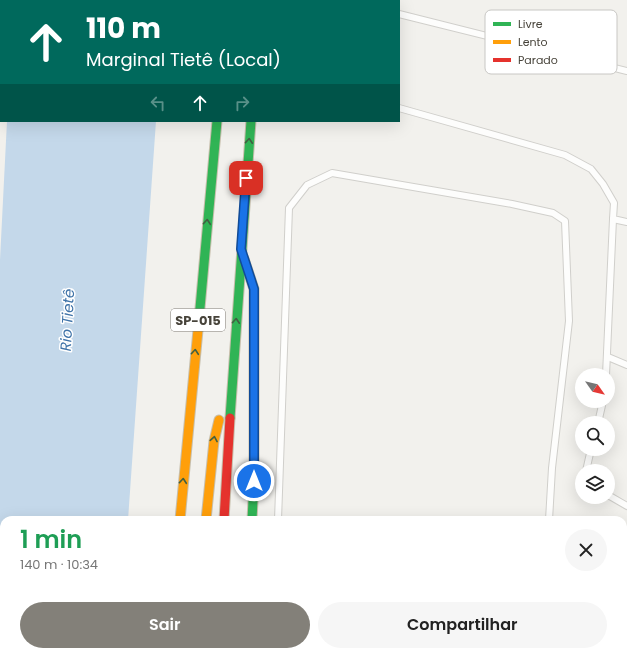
<!DOCTYPE html>
<html lang="pt">
<meta charset="utf-8">
<style>
body{margin:0;font-family:Poppins,sans-serif;background:#f6f6f6;color:#222;height:100vh;display:flex;flex-direction:column;font-size:15px;white-space:nowrap}
*{box-sizing:border-box;margin:0}
p{font-size:13px;color:#767676}
.icon{flex:none;width:22px;height:22px;fill:none;stroke:currentColor;stroke-width:2;stroke-linecap:round;stroke-linejoin:round}
.map{position:relative;flex:1;overflow:hidden}
.sheet{position:absolute;left:0px;top:516px;width:627px;height:140px;display:flex;flex-direction:column;background:#fff;border-radius:12px 12px 0 0;box-shadow:0 4px 16px #0002}
.sheet>*{flex:none}
.hud{position:absolute;left:0px;top:0px;width:400px;height:122px;box-shadow:0 4px 16px #0002;background:#00695c;color:#fff;overflow:hidden}
.needle{width:26px;rotate:124deg}
.controls{position:absolute;left:575px;top:368px;display:grid;gap:8px}
.controls a{display:grid;place-items:center;width:40px;height:40px;border-radius:50%;background:#fff;box-shadow:0 4px 16px #0002;font-size:20px}
.pin{position:absolute;display:grid;place-items:center;width:34px;height:34px;color:#fff;margin:-17px;border-radius:8px;box-shadow:0 2px 6px #0006}
.me{position:absolute;width:44px;margin:-22px;rotate:0deg;stroke-linejoin:round;filter:drop-shadow(0 0 3px #0008)}
.turn{display:flex;align-items:center;gap:14px;height:84px;padding:0 20px;font-size:18px}
.turn .icon{width:52px;height:52px;stroke-width:2.5}
.turn b{display:block;font-size:28px;line-height:34px}
.lanes{display:flex;align-items:center;height:38px;padding:0 20px;background:#0003;justify-content:center;gap:20px;direction:ltr}
.lanes .off{opacity:.35}
.round{display:grid;place-items:center;flex:none;width:42px;height:42px;border-radius:21px;background:#f6f6f6}
.overview{display:flex;align-items:center;justify-content:space-between;height:68px;padding:0 20px}
h1{font-size:24px;font-weight:600;line-height:30px;color:#1e9e55}
.cta{display:flex;gap:8px;margin-top:auto;padding:8px 20px}
.cta a{flex:1;height:46px;border-radius:24px;background:#838079;color:#fff;font-size:16px;font-weight:600;line-height:46px;text-align:center}
.cta a+a{background:#f6f6f6;color:#222}
.map>svg:first-child{display:block}
.water{fill:#c4d8ea}
.lines{fill:none;stroke-linecap:round;stroke-linejoin:round}
.lane-casing{stroke:#d0cfcb;stroke-width:8}
.fast-casing{stroke:#c7bfac;stroke-width:11}
.slow-casing{stroke:#c7bfac;stroke-width:11}
.jam-casing{stroke:#c7bfac;stroke-width:11}
.lane{stroke:#fdfdfc;stroke-width:6}
.fast{stroke:#30b455;stroke-width:9}
.slow{stroke:#ff9f0a;stroke-width:9}
.jam{stroke:#e5322d;stroke-width:9}
.oneway{stroke:#415f41}
.route-casing{stroke:#114b97;stroke-width:10}
.route{stroke:#1a73e8;stroke-width:7}
.labels{text-anchor:middle;dominant-baseline:central;stroke-width:3;stroke-linejoin:round;paint-order:stroke}
.shield{fill:#fff;stroke:#7e7b75;stroke-width:1}
.shield-label{font-size:13px;font-weight:bold;fill:#47433a}
.water-label{font-size:15px;font-style:italic;fill:#3f73a8;stroke:#fff}
.key{fill:#fff;stroke:#c8c7c4;stroke-width:1}
.key-label{font-size:11px;fill:#47433a}
</style>
<div class="map">
<svg width="627" height="656" viewBox="0 0 627 656">
<rect width="100%" height="100%" fill="#f2f1ed"/>
<!-- water -->
<g class="water">
<polygon points="16,0 165,0 165,1"/>
<polygon points="7,121 156,121 128,520 4,520 4,652 117,652 117,656 0,656 0,260"/>
</g>
<g class="lines">
<!-- lane casing -->
<g class="lane-casing">
<g id="lane">
<polyline points="343,0 347,1"/>
<polyline points="377,1 377,0"/>
<polyline points="399,14 627,71"/>
<polyline points="399,108 565,155 591,169 603,184 614,203 613,219 627,222"/>
<polyline points="608,357 627,365"/>
<polyline points="606,375 613,219"/>
<polyline points="598,423 603,401"/>
<polyline points="586,471 591,449"/>
<polyline points="608,495 627,506"/>
<polyline points="278,520 289,208 307,185 332,173 512,204 553,213 565,221 569,321 552,468 549,520"/>
<polyline points="273,656 273,652"/>
<polyline points="541,656 541,652"/>
<polyline points="596,656 597,652"/>
</g>
</g>
<!-- fast casing -->
<g class="fast-casing">
<g id="fast">
<polyline points="230,0 230,1"/>
<polyline points="262,0 262,1"/>
<polyline points="244,259 254,289 254,481 252,520"/>
<polyline points="198,330 217,121"/>
<polyline points="230,418 251,121"/>
<polyline points="193,652 193,656"/>
<polyline points="217,652 217,656"/>
<polyline points="246,652 246,656"/>
<polyline points="168,656 169,652"/>
</g>
</g>
<!-- slow casing -->
<g class="slow-casing">
<g id="slow">
<polyline points="180,520 198,330"/>
<polyline points="206,520 214,441 219,420"/>
</g>
</g>
<!-- jam casing -->
<g class="jam-casing">
<polyline id="jam" points="224,520 230,418"/>
</g>
<!-- lane -->
<use href="#lane" class="lane"/>
<!-- fast -->
<use href="#fast" class="fast"/>
<!-- slow -->
<use href="#slow" class="slow"/>
<!-- jam -->
<use href="#jam" class="jam"/>
</g>
<!-- one-way arrows -->
<defs><path id="oneway-chevron" d="M-2-3.5L2.5 0L-2 3.5" fill="none" stroke-width="1.6" stroke-linecap="round" stroke-linejoin="round"/></defs>
<g class="oneway">
<use href="#oneway-chevron" transform="translate(249 141) rotate(-86)"/>
<use href="#oneway-chevron" transform="translate(207 222) rotate(-85)"/>
<use href="#oneway-chevron" transform="translate(236 321) rotate(-86)"/>
<use href="#oneway-chevron" transform="translate(195 352) rotate(-85)"/>
<use href="#oneway-chevron" transform="translate(214 439) rotate(-80)"/>
<use href="#oneway-chevron" transform="translate(183 481) rotate(-85)"/>
</g>
<g class="lines">
<!-- route casing -->
<g class="route-casing">
<polyline id="route" points="246,178 241,249 254,289 254,481"/>
</g>
<!-- route -->
<use href="#route" class="route"/>
</g>
<g class="labels">
<!-- shield labels -->
<rect class="shield" x="171" y="309" width="54" height="22" rx="3"/>
<g class="shield-label">
<text x="198" y="320">SP-015</text>
</g>
<!-- water labels -->
<g class="water-label">
<text transform="translate(67 320) rotate(-87)">Rio Tietê</text>
</g>
</g>
<!-- legend -->
<rect x="485" y="10" width="132" height="64" rx="6" class="key"/>
<rect x="493" y="22" width="18" height="4" fill="#30b455"/>
<rect x="493" y="40" width="18" height="4" fill="#ff9f0a"/>
<rect x="493" y="58" width="18" height="4" fill="#e5322d"/>
<g class="key-label">
<text x="518" y="28">Livre</text>
<text x="518" y="46">Lento</text>
<text x="518" y="64">Parado</text>
</g>
</svg>
<div class="controls">
<a><svg class="needle" viewBox="-14 -14 28 28"><path d="M0-13l5 13h-10z" fill="#e53935"/><path d="M0 13l5-13h-10z" fill="#767676"/></svg></a>
<a><svg class="icon" aria-label="search" viewBox="0 0 24 24"><circle cx="10" cy="10" r="6"/><path d="M15 15l6 6"/></svg></a>
<a><svg class="icon" aria-label="layers" viewBox="0 0 24 24"><path d="M12 4l9 5-9 5-9-5zM3 14l9 5 9-5"/></svg></a>
</div>
<div class="pin" style="left:246px;top:178px;background:#d93025"><svg class="icon" aria-label="arrive" viewBox="0 0 24 24"><path d="M6 21V4h12l-3 4 3 4H6"/></svg></div>
<svg class="me" style="left:254px;top:481px" viewBox="-20 -20 40 40"><circle r="17" fill="#1a73e8" stroke="#fff" stroke-width="3"/><path d="M0-11L8 9 0 5-8 9z" fill="#fff"/></svg>
<div class="hud">
<div class="turn"><svg class="icon" aria-label="ahead" viewBox="0 0 24 24"><path d="M12 20V5M6 11l6-6 6 6"/></svg><div><b>110 m</b>Marginal Tietê (Local)</div></div>
<div class="lanes"><svg class="icon off" aria-label="left" viewBox="0 0 24 24"><path d="M17 20v-9H6M10 6l-5 5 5 5"/></svg><svg class="icon" aria-label="ahead" viewBox="0 0 24 24"><path d="M12 20V5M6 11l6-6 6 6"/></svg><svg class="icon off" aria-label="right" viewBox="0 0 24 24"><path d="M7 20v-9h11M14 6l5 5-5 5"/></svg></div>
</div>
<section class="sheet">
<div class="overview"><div><h1>1 min</h1><p>140 m · 10:34</p></div><a class="round"><svg class="icon" aria-label="close" viewBox="0 0 24 24"><path d="M6 6l12 12M18 6L6 18"/></svg></a></div>
<div class="cta"><a>Sair</a><a>Compartilhar</a></div>
</section>
</div>
